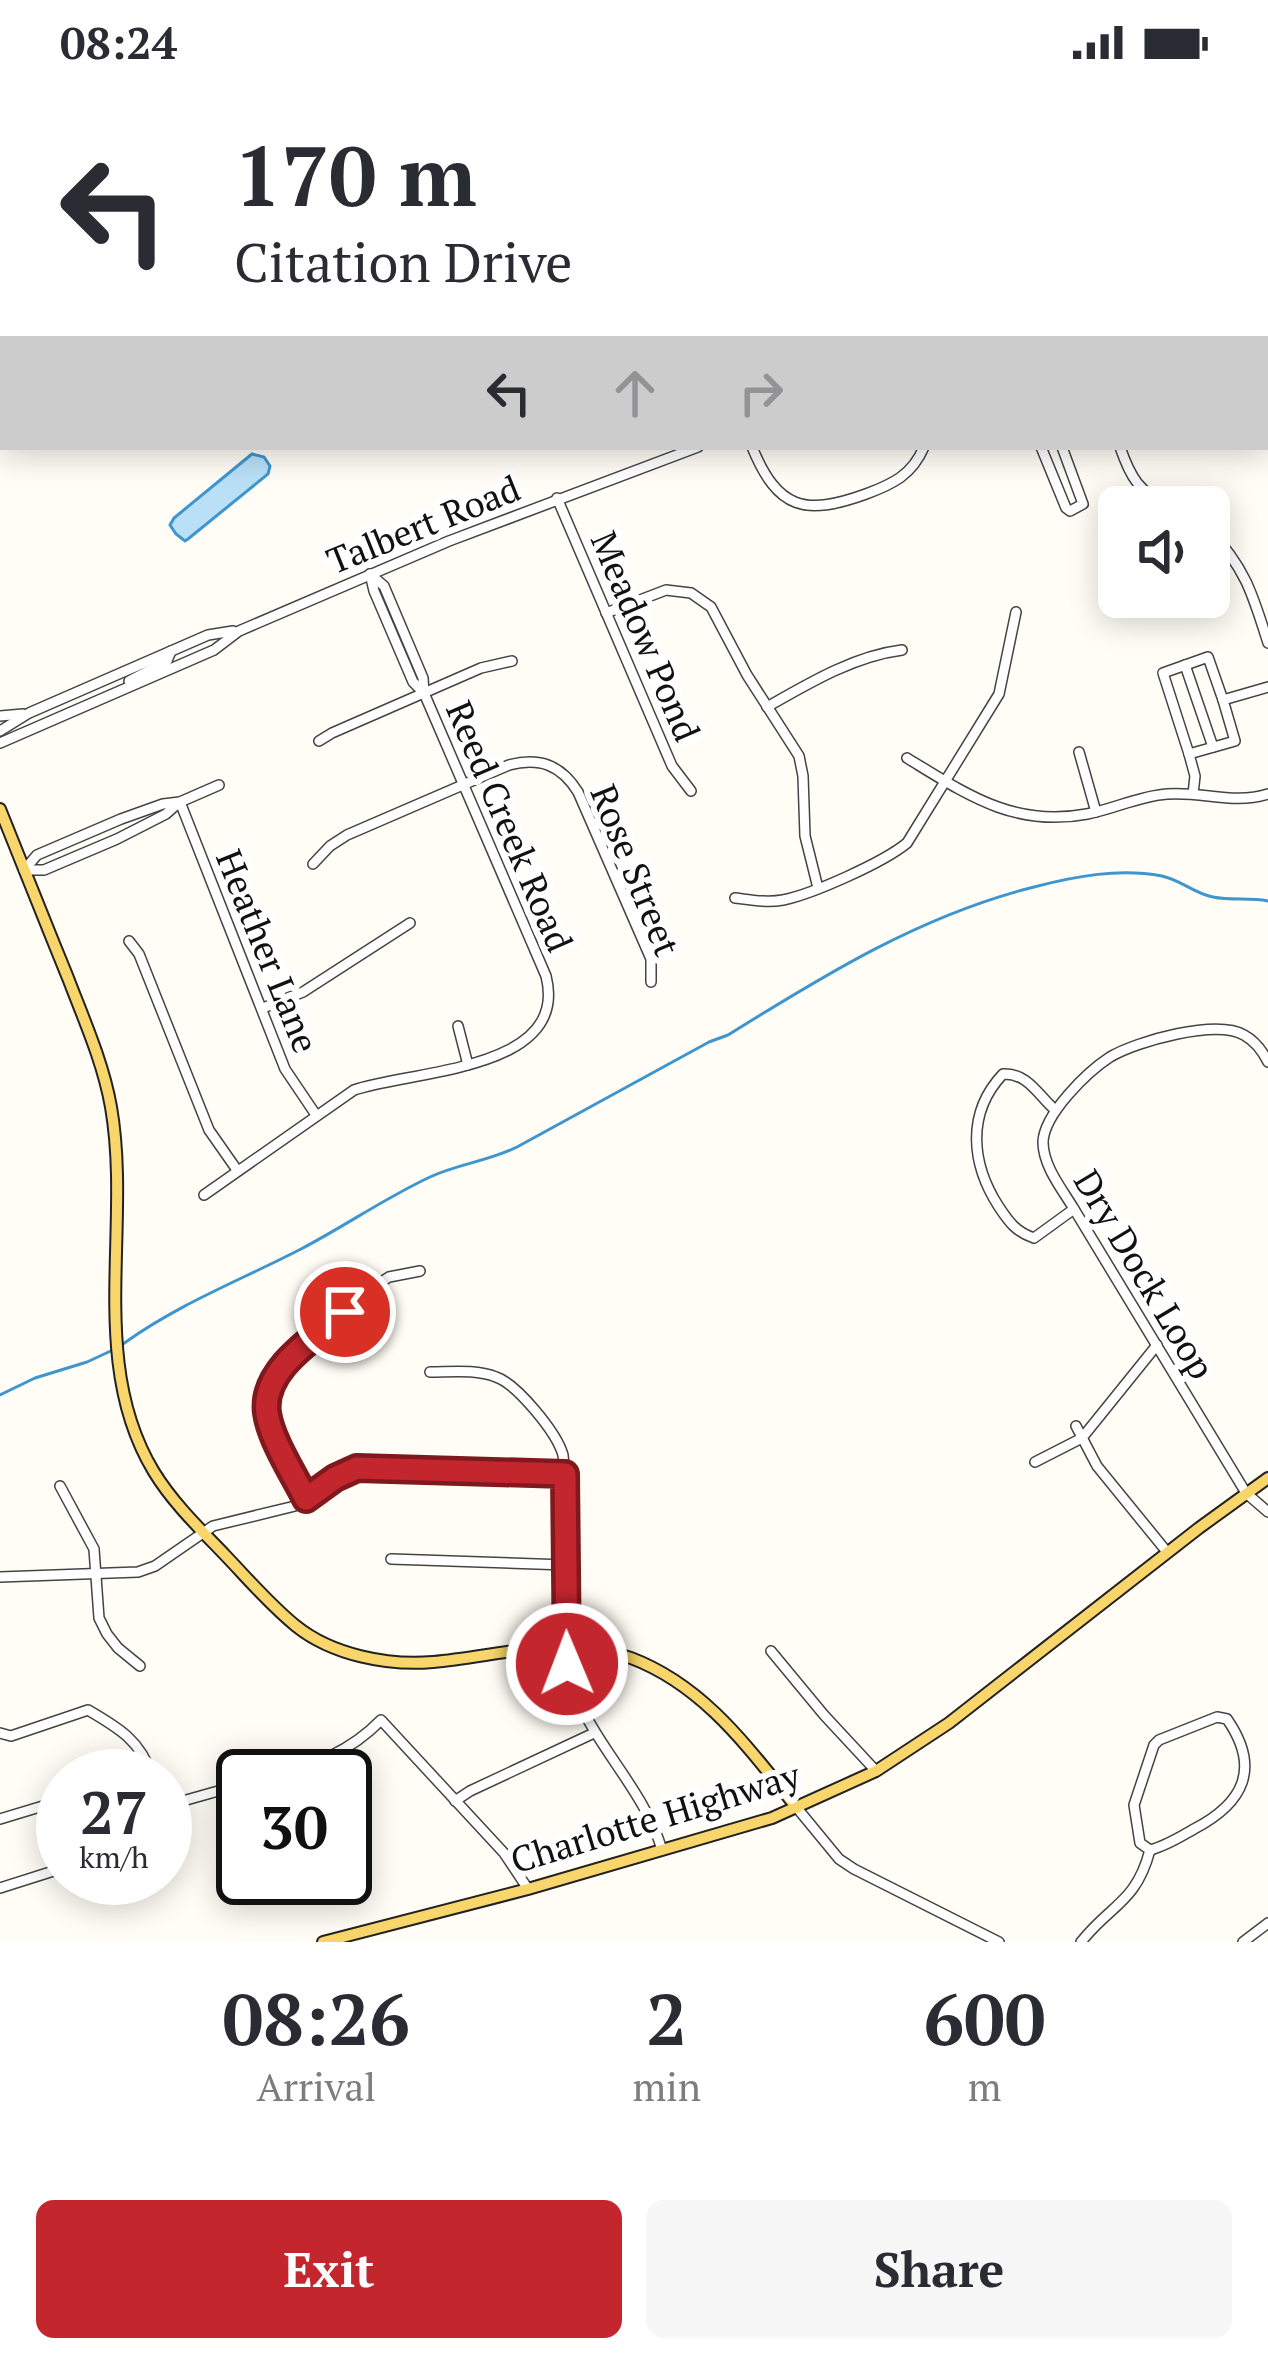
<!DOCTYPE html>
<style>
body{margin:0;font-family:"PT Serif",serif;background:#f7f7f7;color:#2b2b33;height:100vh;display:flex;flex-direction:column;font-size:45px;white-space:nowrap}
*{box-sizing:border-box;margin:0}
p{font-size:39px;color:#7c7c81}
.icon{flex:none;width:66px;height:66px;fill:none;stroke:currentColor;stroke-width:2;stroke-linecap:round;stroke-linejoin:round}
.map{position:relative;height:1858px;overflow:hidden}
.drawer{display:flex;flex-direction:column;background:#fff;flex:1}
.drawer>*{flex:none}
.banner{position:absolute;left:0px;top:0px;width:1269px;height:366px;box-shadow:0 6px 30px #0003;background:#fff;color:#2b2b33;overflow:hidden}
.buttons{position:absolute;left:1098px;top:402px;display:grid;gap:24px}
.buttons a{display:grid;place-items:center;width:132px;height:132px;border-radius:18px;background:#fff;box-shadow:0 6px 30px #0003;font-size:60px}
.speed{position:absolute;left:36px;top:1665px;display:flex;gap:24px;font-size:60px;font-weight:700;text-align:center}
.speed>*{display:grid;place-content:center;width:156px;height:156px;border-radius:50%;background:#fff;box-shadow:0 6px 30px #0003;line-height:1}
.speed small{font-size:30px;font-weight:400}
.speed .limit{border:6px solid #111;border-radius:18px;background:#fff;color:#111}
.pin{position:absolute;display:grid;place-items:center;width:102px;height:102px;color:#fff;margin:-51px;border:6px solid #fff;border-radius:50%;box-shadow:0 3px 12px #0007}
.me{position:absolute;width:132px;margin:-66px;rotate:359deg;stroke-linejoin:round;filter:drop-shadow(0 0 9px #0008)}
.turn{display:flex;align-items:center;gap:42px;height:252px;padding:0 36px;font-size:54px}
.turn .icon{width:156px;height:156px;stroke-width:2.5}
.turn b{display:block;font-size:84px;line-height:102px}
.lanes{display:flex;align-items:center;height:114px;padding:0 36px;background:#0003;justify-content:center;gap:60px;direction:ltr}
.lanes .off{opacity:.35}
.eta{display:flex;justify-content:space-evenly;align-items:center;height:204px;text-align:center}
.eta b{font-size:72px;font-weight:700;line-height:84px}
.primary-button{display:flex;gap:24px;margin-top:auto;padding:24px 36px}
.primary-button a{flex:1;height:138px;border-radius:18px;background:#c4262e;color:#fff;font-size:48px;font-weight:700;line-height:138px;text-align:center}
.primary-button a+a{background:#f7f7f7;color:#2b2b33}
.status{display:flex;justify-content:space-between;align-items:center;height:84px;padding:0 60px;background:#fff;direction:ltr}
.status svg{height:33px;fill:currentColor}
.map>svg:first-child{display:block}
.water{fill:#b9e0f7;stroke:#3f96cf;stroke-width:3}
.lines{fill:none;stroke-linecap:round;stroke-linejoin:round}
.stream{stroke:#3f96cf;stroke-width:3}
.minor-casing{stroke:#444;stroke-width:12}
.major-casing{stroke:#222;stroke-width:14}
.highway-casing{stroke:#222;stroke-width:15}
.minor{stroke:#fff;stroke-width:9}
.major{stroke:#f9d66b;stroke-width:10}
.highway{stroke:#f5a25d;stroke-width:12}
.route-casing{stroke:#7f191e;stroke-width:30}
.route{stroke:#c4262e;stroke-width:21}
.labels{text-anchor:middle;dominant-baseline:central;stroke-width:12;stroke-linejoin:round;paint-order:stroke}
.street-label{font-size:36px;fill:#111;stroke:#fff}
</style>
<div class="status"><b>08:24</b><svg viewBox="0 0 49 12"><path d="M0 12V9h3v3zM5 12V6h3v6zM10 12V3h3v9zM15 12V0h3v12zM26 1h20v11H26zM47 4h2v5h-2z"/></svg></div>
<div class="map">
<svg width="1268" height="1858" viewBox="0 0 1268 1858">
<rect width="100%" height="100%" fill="#fffdf5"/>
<!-- water -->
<polygon class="water" points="252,370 264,373 270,382 268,390 188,455 185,457 176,450 170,441 174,434"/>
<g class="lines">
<!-- stream -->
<g class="stream">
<polyline points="368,0 378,3"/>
<polyline points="455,3 482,0"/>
<path d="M123 1260C178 1220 241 1196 301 1165 345 1142 385 1114 430 1093 458 1080 489 1077 517 1063L709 958 728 951C826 890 922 831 1034 803 1076 792 1119 784 1162 792 1181 796 1195 810 1213 813 1232 817 1249 813 1268 817"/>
<polyline points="0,1311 35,1294 87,1278 115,1265"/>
</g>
<!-- minor casing -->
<g class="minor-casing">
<g id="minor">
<polyline points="684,0 685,3"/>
<polyline points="976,0 977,3"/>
<polyline points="660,3 664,0"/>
<polyline points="781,3 782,0"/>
<polyline points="891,3 893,0"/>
<polyline points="1266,52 1268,50"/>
<polyline points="1266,171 1268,171"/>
<path d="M752 363C778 426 805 432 866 410 893 400 912 391 924 363"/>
<polyline points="1041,363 1066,424 1070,427 1083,420 1062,363"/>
<path d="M1120 363C1131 395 1139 407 1169 423"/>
<polyline points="557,414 672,682 691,707"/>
<path d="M1209 446C1245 483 1253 511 1268 559"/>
<polyline points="370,490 374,507 413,598 424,609"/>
<polyline points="606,529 666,506 691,509 711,523 747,591 799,672 803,692 805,752 818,804"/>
<polyline points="1185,581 1213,663"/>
<polyline points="129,597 167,577 171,567"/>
<path d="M767 623C809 599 854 572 902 566"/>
<polyline points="0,632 23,630"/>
<polyline points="0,647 29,629 208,551 233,547"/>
<polyline points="319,657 332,649 481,584 512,577"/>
<polyline points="0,659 214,566 239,547 449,457 698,363"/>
<polyline points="1079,668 1096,728"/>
<polyline points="1189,670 1163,589 1208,573 1223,616"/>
<path d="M907 674C966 710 1014 744 1087 730 1114 725 1139 712 1167 710 1202 707 1234 721 1268 710"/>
<polyline points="1193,710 1195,692 1189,670 1235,657 1223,616 1268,603"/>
<polyline points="180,718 285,985 316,1031"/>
<path d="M313 780 330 762 347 751 509 681C540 673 561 681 578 708L651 875V898"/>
<polyline points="24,786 37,771 121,735 163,720 180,718 219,701"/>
<polyline points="24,786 44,786 117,755 166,730 176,721"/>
<path d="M735 814C751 816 767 819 783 816 813 810 884 778 907 759L999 610 1016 528"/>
<polyline points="129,857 139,870 209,1046 237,1086"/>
<polyline points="263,924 303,908 410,839"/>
<polyline points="458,942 468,981"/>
<path d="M1268 978C1263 968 1255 957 1244 951 1216 935 1137 957 1110 973 1087 988 1044 1030 1043 1058 1043 1082 1062 1105 1074 1125L1246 1409 1268 1428"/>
<path d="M1055 1026C1038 1011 1028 989 1003 990 966 1029 971 1080 999 1123 1009 1138 1016 1148 1034 1154L1074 1125"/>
<path d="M204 1111 354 1006C413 986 570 987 546 892L424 609 423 594 384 502 370 490"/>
<path d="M430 1288C451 1288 476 1285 496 1293 517 1300 557 1349 563 1371 563 1372 565 1388 565 1390L567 1580C580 1651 642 1697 662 1766"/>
<polyline points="1076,1342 1097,1382 1167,1468"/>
<polyline points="1035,1378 1082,1354 1157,1261"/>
<polyline points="60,1402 94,1465 99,1534 107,1550 118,1564 140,1582"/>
<path d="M306 1415C285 1371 247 1326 284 1281L375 1202 389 1193 420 1187"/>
<polyline points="391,1475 566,1481"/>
<polyline points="0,1493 138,1488 155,1482 213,1442 295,1422 335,1393 357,1384 565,1390"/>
<polyline points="771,1567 824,1631 876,1687"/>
<path d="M1217 1633 1227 1635C1261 1684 1244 1719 1194 1745 1180 1753 1166 1762 1150 1766L1140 1759 1134 1721 1154 1661 1159 1656Z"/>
<path d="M0 1649 11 1652 88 1626C119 1644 141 1657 152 1692"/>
<path d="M273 1692C315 1680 349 1669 381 1636L504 1769 528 1805"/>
<polyline points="455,1717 470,1707 594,1649"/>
<polyline points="165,1722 243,1700"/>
<polyline points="797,1724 839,1775 854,1785 999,1858"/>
<polyline points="0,1735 63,1716"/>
<polyline points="0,1804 63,1784"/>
<path d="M1081 1858C1111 1820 1136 1819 1150 1766"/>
<polyline points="1243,1858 1268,1839"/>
</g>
</g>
<!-- major casing -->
<g class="major-casing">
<g id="major">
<path d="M0 725C23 782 45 838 68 894 84 936 103 978 111 1023 132 1143 87 1278 154 1388 173 1419 200 1445 225 1471 248 1495 270 1521 296 1542 332 1571 388 1582 433 1578 500 1572 565 1550 631 1574 705 1602 749 1665 797 1724"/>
<polyline points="323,1858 528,1805 772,1734 876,1687 949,1639 1199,1444 1268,1394"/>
</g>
</g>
<!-- highway casing -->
<g class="highway-casing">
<g id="highway">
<polyline points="64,3 66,0"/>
<polyline points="85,3 87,0"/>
<polyline points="112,3 115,0"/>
<polyline points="0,77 3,74"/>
<polyline points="0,112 3,109"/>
<polyline points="0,145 3,142"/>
<polyline points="0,183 3,178"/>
</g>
</g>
<!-- minor -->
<use href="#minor" class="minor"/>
<!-- major -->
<use href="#major" class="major"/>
<!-- highway -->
<use href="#highway" class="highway"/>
</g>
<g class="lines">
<!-- route casing -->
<g class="route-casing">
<path id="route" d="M345 1228C316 1253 261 1285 267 1329 271 1356 294 1391 306 1415L335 1394 357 1384 565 1390 567 1580"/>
</g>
<!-- route -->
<use href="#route" class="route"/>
</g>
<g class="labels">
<!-- street labels -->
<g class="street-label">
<text transform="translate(423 440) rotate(-22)">Talbert Road</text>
<text transform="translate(646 552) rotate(67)">Meadow Pond</text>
<text transform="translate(510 742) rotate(67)">Reed Creek Road</text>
<text transform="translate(636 786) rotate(68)">Rose Street</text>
<text transform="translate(268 867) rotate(68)">Heather Lane</text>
<text transform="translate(1145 1190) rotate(59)">Dry Dock Loop</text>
<text transform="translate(655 1733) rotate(-17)">Charlotte Highway</text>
</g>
</g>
</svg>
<div class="buttons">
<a><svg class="icon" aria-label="sound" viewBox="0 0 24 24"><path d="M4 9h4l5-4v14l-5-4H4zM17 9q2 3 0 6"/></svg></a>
</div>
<div class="speed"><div>27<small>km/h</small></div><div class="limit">30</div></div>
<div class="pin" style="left:345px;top:1228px;background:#d93025"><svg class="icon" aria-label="arrive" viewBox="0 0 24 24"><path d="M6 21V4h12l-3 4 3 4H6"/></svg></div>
<svg class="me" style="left:567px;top:1580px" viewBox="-20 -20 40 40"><circle r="17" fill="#c4262e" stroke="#fff" stroke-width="3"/><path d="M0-11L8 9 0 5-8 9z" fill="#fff"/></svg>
<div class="banner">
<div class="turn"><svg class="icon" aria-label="left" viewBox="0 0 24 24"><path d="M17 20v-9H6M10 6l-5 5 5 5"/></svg><div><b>170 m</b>Citation Drive</div></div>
<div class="lanes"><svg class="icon" aria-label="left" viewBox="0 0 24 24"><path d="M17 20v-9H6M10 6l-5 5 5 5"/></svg><svg class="icon off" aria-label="ahead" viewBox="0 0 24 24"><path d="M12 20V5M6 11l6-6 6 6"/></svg><svg class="icon off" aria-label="right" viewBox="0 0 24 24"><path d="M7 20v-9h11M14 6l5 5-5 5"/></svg></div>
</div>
</div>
<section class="drawer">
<div class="eta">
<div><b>08:26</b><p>Arrival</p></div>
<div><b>2</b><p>min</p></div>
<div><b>600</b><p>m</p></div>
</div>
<div class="primary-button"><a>Exit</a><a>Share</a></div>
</section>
